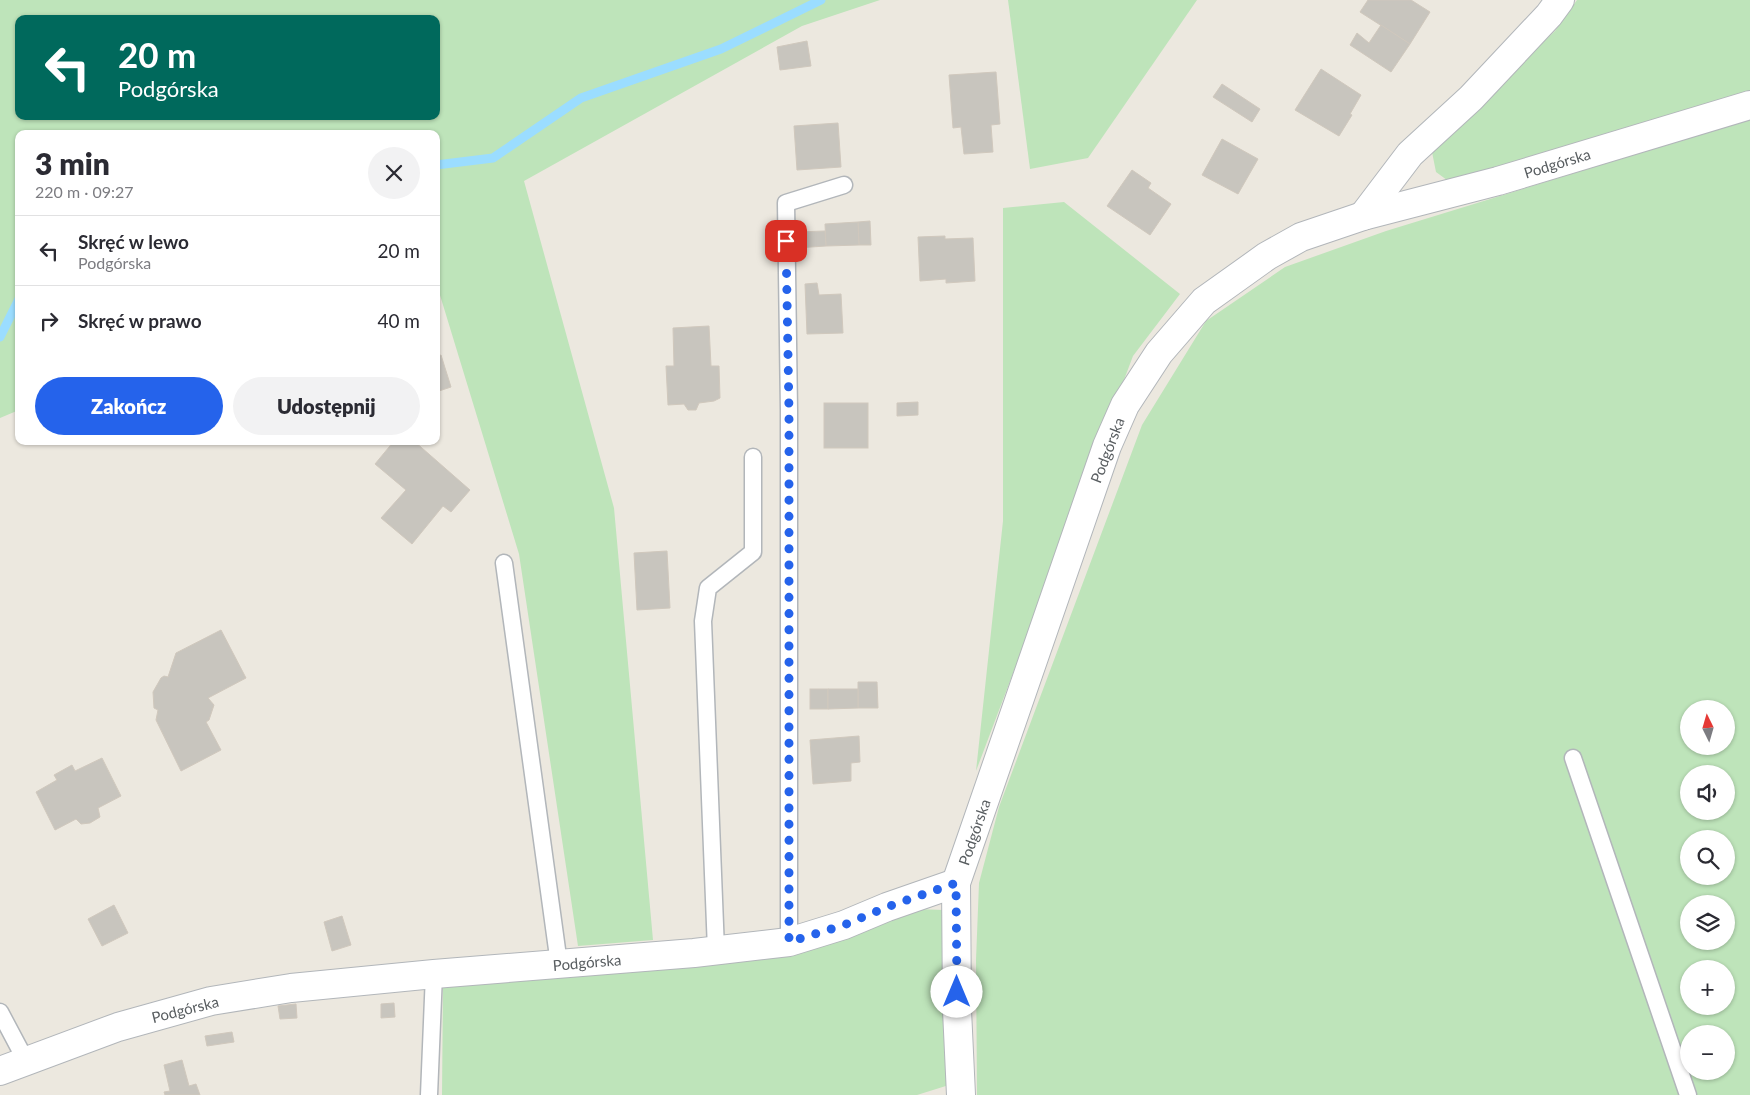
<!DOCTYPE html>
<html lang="pl">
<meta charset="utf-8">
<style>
body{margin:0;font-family:Lato,sans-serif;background:#f2f2f3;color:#2b2b33;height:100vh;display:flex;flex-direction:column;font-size:19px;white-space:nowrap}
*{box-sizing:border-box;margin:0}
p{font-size:16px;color:#7c7c81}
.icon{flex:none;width:28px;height:28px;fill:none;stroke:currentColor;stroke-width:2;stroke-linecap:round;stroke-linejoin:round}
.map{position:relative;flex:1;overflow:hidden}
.details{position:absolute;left:15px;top:130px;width:425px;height:315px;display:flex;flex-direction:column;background:#fff;border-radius:10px;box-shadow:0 1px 4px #0004}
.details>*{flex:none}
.guide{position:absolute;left:15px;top:15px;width:425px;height:105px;border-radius:10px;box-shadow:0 1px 4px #0004;background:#00695c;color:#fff;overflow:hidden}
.needle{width:32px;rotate:355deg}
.tools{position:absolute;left:1680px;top:700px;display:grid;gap:10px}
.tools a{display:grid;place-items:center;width:55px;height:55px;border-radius:50%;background:#fff;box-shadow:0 1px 4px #0004;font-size:25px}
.pin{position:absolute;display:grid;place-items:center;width:42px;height:42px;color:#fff;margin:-21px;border-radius:10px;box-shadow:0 2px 8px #0006}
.me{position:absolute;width:55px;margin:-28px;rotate:0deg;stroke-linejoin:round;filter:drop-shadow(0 0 4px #0008)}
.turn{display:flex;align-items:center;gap:18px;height:105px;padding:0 20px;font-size:22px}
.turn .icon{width:65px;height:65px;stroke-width:2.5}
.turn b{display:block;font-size:35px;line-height:42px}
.round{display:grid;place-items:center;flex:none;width:52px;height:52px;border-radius:26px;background:#f2f2f3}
.headline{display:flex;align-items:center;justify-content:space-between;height:85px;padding:0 20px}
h1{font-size:30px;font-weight:800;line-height:38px}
.action{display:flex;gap:10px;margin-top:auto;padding:10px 20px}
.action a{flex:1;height:58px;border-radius:30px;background:#2563eb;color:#fff;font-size:20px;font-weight:800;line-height:58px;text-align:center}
.action a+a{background:#f2f2f3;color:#2b2b33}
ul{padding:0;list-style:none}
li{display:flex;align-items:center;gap:15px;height:70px;padding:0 20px;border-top:1px solid #e1e1e2}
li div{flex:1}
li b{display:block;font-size:19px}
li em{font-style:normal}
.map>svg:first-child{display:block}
.green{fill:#bee4ba;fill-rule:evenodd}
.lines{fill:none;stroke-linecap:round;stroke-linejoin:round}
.stream{stroke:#9bddff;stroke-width:9}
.building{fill:#c8c5be;stroke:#d0c8bd}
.service-casing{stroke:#b2b6ba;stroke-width:19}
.minor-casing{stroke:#b2b6ba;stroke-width:30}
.service{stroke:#fff;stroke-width:16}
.minor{stroke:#fff;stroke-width:28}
.route{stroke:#2563eb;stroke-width:9;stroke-dasharray:0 16.2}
.labels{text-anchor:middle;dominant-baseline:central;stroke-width:4;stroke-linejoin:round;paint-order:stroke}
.street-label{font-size:15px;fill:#585d60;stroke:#fff}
</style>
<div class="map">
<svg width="1750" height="1095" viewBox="0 0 1750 1095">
<rect width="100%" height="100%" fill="#ece8df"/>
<!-- green -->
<g class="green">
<path d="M0 0H880L802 26 524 181 614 508 653 940 578 946 519 554 436 282V134H19V410L0 418ZM19 19H436V116H19Z"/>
<polygon points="1008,0 1197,0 1088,158 1030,169"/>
<polygon points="1577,0 1750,0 1750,92 1451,183 1436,172 1432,152 1472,107 1555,31"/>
<path d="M1750 119V1095H977L976 960 979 883 999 807 1142 425 1206 321 1285 267 1386 231ZM1689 709H1726V746H1689ZM1689 774H1726V811H1689ZM1689 839H1726V876H1689ZM1689 904H1726V941H1689ZM1689 969H1726V1006H1689ZM1689 1034H1726V1071H1689Z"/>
<polygon points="1064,202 1180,294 1133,356 976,771 1003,521 1003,208"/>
<polygon points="915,909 944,910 949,1085 917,1095 442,1095 443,987 802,951"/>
</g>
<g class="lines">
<!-- stream -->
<g class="stream">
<polyline points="436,165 493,158 581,98 721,49 821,0"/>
<polyline points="0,337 19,299"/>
</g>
</g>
<!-- building -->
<g class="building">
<polygon points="1368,0 1411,0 1430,12 1410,44 1360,12"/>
<polygon points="1381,25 1410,44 1391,72 1350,45 1357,33 1369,43"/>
<polygon points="807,41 811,66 780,70 777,47"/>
<polygon points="1321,69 1361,95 1350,114 1352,115 1339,136 1295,110"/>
<polygon points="996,72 1000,124 991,125 993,152 964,154 961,127 953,128 949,75"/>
<polygon points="1222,84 1260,109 1252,122 1213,97"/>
<polygon points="838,123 841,167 797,170 794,126"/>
<polygon points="1222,139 1258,159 1238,194 1202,175"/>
<polygon points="1132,170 1151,183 1148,188 1171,204 1150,235 1107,206"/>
<polygon points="870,221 871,245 859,245 858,222"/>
<polygon points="858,222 859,245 826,246 825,224"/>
<polygon points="825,231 826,246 796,248 796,232"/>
<polygon points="945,236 945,239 973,238 975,281 946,283 946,279 920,281 918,237"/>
<polygon points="817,283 819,295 841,294 843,333 807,334 805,284"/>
<polygon points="709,326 711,366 719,366 720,398 714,401 699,403 696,410 688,410 684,404 668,405 666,366 674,366 673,328"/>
<polygon points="441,355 451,387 436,392 436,357"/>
<polygon points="918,402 918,415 897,416 897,403"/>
<rect x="824" y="403" width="44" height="45"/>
<polygon points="394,441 414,441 470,490 451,512 443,506 412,544 381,518 406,490 375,464"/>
<polygon points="667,551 670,608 637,610 634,553"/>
<polygon points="221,630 246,678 208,698 214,705 209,720 206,722 221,750 181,771 156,720 158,710 154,708 153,692 161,678 164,676 168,677 176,653"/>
<polygon points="858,682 877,682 878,708 858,708"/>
<rect x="810" y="689" width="18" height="20"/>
<polygon points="828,689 858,689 858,708 828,709"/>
<polygon points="859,736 860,762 851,763 851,781 813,784 810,740"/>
<polygon points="102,758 121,796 98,808 100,817 90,823 81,824 76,819 55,830 36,792 57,780 54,775 72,765 75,771"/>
<polygon points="114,905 128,933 102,946 88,919"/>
<polygon points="342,916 351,945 332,951 324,922"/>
<polygon points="394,1003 395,1017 381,1018 381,1004"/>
<polygon points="296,1004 297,1018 280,1019 278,1006"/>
<polygon points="232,1032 234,1042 207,1046 205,1036"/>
<polygon points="182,1060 189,1086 196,1084 200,1095 165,1095 164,1092 170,1091 164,1065"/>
</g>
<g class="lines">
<!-- service casing -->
<g class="service-casing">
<g id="service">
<polyline points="504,563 559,964"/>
<polyline points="1573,758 1688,1095"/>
<polyline points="789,942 789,411 786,203 844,185"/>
<polyline points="716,950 703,621 708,588 753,552 753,457"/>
<polyline points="0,1012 26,1061"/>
<polyline points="429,1095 434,974"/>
</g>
</g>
<!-- minor casing -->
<g class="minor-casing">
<g id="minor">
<polyline points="1363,216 1410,154 1471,98 1549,15 1560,0"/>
<polyline points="0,1071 118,1027 211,1001 291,988 434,974 694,953 789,942 844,925 887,907 956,883"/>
<polyline points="961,1095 957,1010 956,883 1107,446 1125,405 1159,353 1204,301 1267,256 1301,237 1363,216 1498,181 1750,105"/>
</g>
</g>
<!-- service -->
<use href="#service" class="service"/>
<!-- minor -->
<use href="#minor" class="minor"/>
</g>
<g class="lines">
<!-- route -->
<polyline class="route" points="786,241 789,411 789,942 844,925 887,907 956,883 957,992"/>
</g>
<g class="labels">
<!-- street labels -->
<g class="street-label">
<text transform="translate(1557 163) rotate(-17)">Podgórska</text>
<text transform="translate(1107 450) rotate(-69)">Podgórska</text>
<text transform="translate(974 832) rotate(-71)">Podgórska</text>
<text transform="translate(587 962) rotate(-5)">Podgórska</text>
<text transform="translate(185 1009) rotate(-14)">Podgórska</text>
</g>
</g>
</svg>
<div class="tools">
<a><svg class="needle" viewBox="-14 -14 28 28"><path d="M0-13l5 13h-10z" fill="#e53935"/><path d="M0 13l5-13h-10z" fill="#7c7c81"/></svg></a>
<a><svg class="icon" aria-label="sound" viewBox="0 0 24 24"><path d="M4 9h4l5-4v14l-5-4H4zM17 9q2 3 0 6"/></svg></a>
<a><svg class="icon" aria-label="search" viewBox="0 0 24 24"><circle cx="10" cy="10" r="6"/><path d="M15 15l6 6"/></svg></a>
<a><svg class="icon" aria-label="layers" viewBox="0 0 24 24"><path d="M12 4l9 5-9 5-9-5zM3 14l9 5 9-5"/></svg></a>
<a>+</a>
<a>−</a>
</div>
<div class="pin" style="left:786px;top:241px;background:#d93025"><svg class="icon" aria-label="arrive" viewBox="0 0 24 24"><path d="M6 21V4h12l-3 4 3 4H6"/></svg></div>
<svg class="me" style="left:957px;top:992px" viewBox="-20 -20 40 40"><circle r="19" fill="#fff"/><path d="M0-13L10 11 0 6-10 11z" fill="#2563eb"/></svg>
<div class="guide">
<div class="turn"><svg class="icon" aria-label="left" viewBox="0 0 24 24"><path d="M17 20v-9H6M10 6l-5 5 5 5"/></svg><div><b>20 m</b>Podgórska</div></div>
</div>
<section class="details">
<div class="headline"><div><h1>3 min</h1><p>220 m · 09:27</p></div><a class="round"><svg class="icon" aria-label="close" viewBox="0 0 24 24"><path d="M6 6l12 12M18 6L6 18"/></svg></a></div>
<ul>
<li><svg class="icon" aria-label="left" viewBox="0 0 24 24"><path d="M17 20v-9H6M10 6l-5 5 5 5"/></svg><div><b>Skręć w lewo</b><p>Podgórska</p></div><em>20 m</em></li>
<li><svg class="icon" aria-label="right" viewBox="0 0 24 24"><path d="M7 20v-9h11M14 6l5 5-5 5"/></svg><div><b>Skręć w prawo</b></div><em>40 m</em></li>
</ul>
<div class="action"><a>Zakończ</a><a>Udostępnij</a></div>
</section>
</div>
